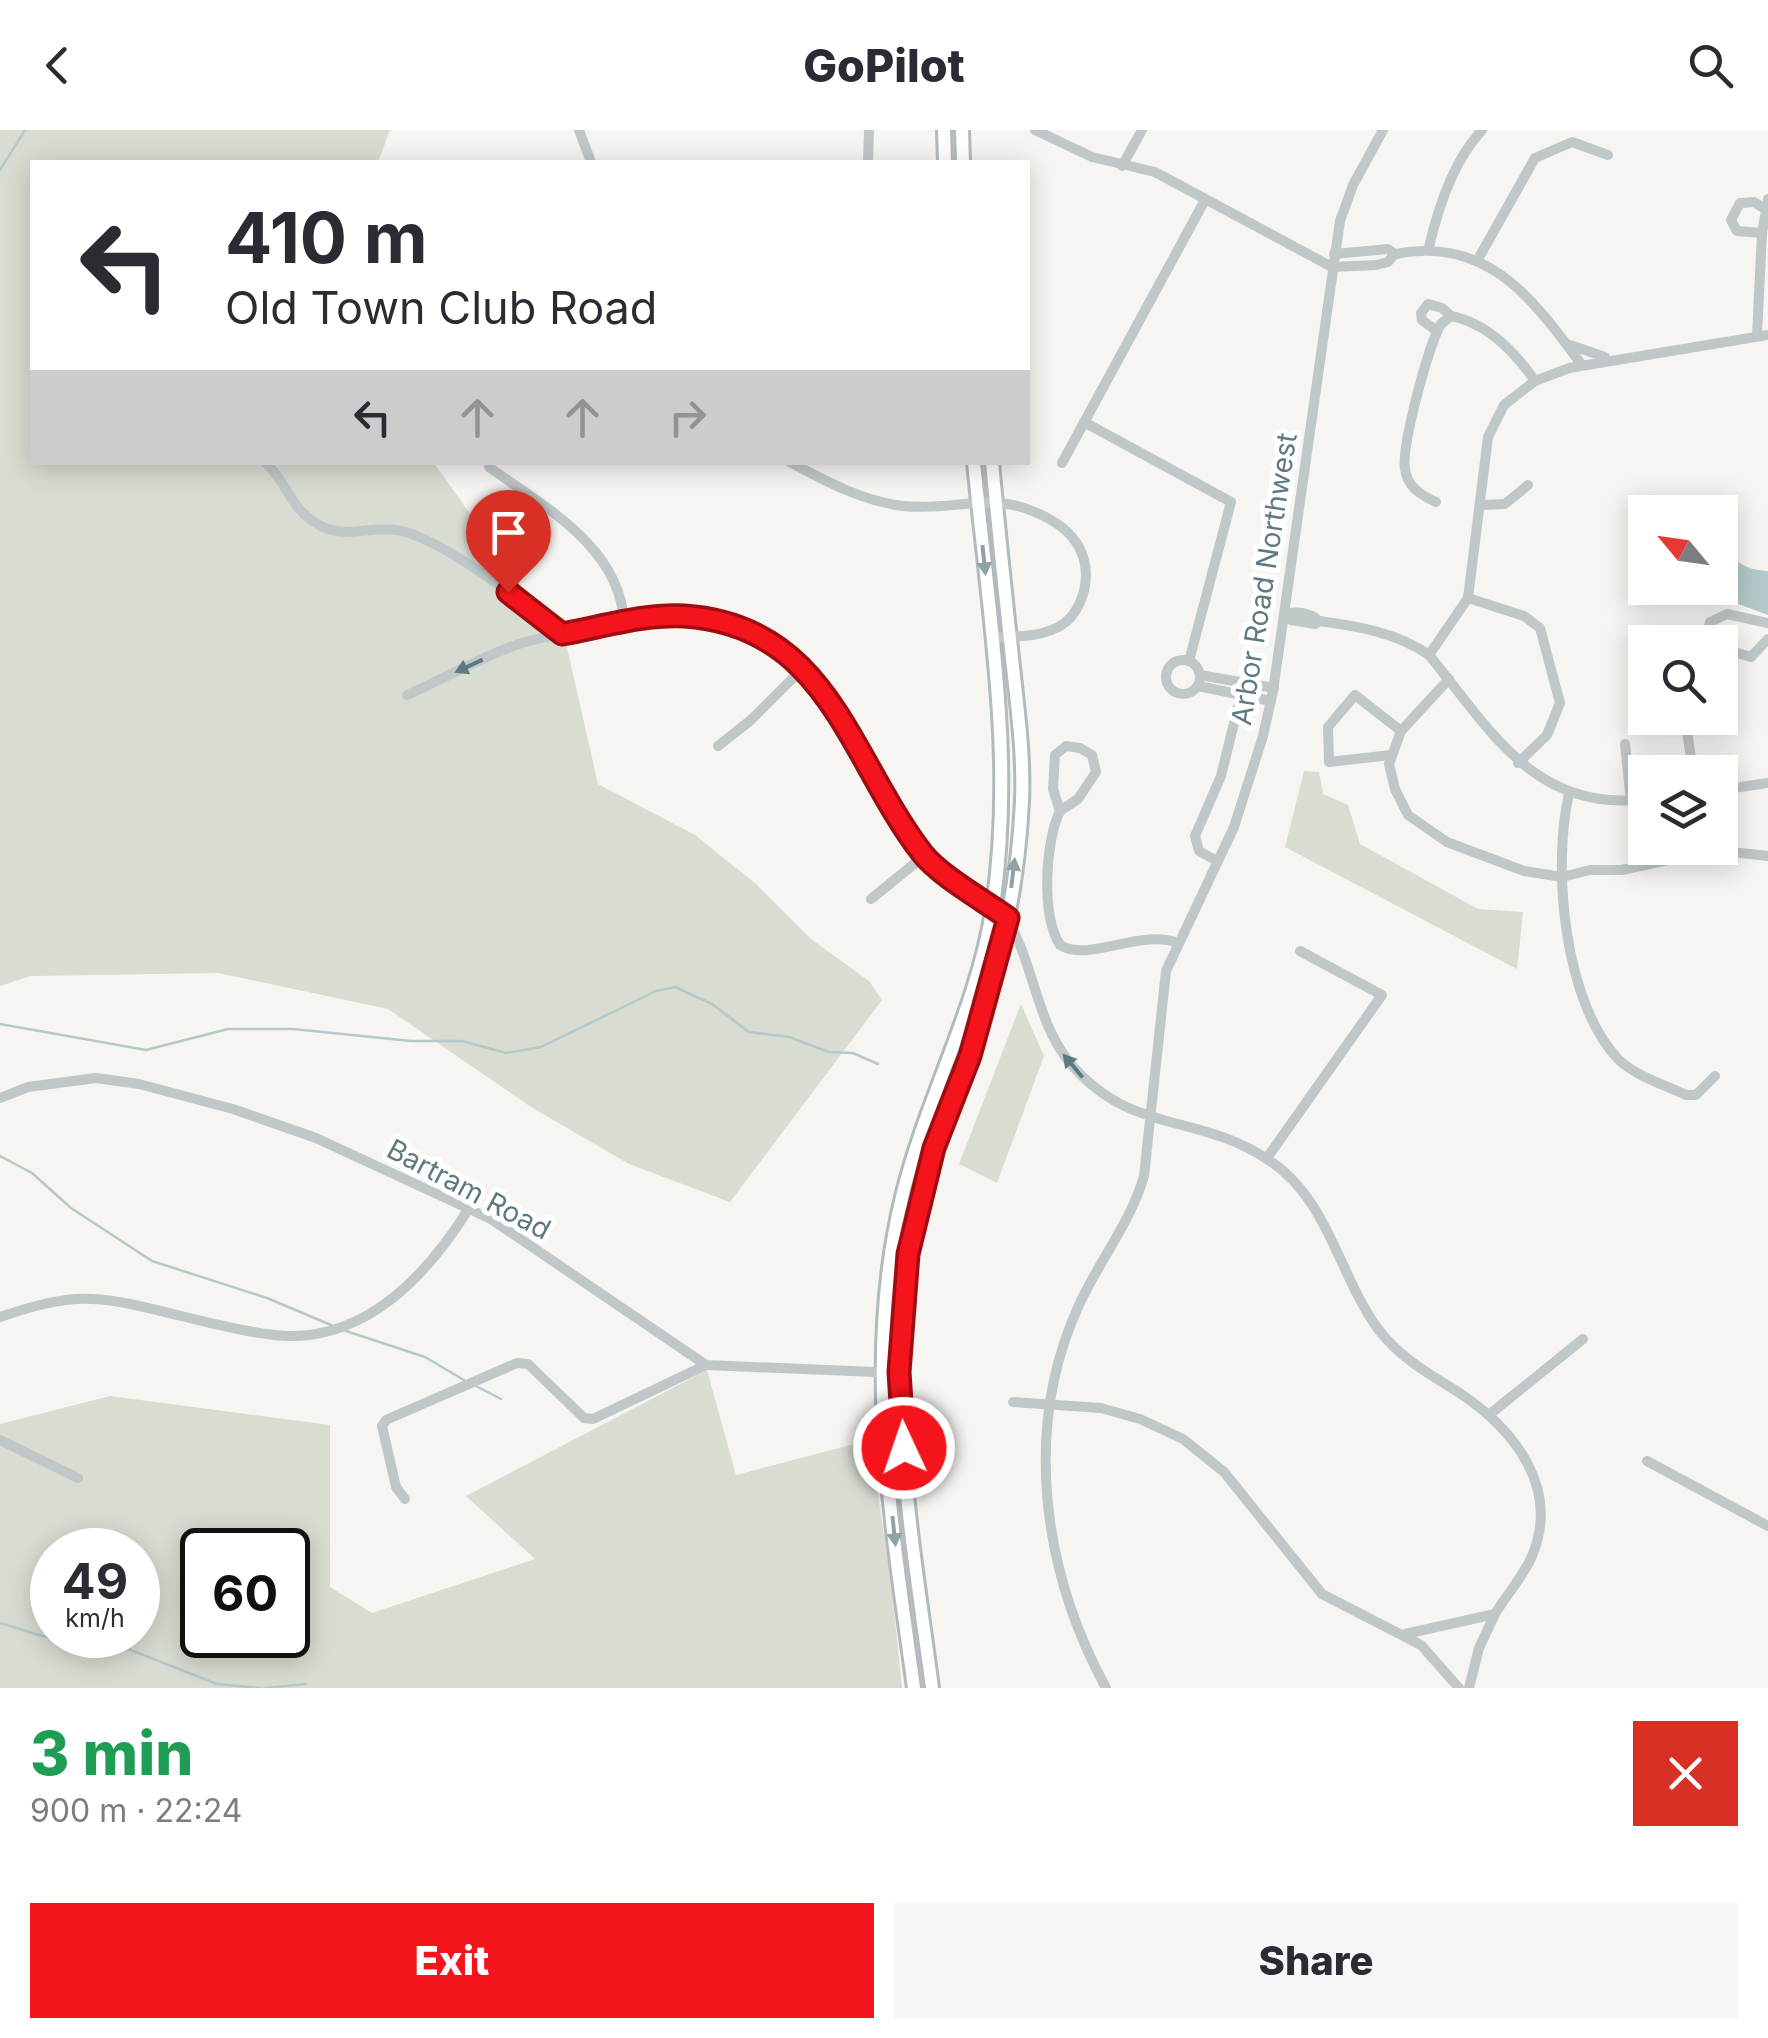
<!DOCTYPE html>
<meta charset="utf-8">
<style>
body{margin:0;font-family:Inter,sans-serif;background:#f7f7f7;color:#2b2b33;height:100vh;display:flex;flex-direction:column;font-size:38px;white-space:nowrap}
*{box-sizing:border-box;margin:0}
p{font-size:32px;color:#7c7c81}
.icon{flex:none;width:55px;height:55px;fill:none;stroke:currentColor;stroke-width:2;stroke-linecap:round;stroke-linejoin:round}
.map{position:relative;height:1558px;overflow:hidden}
.details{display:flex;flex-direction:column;background:#fff;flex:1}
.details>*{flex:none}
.guide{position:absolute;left:30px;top:30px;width:1000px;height:305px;border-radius:0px;box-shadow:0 5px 25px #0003;background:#fff;color:#2b2b33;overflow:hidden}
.needle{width:65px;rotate:299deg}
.fabs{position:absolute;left:1628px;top:365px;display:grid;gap:20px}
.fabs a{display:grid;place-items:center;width:110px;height:110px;border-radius:0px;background:#fff;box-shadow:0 5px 25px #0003;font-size:50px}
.speed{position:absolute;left:30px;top:1398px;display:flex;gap:20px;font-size:50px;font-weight:700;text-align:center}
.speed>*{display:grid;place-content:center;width:130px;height:130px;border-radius:50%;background:#fff;box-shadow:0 5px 25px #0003;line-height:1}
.speed small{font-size:25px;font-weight:400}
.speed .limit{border:5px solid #111;border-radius:15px;background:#fff;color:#111}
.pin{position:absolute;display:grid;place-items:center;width:85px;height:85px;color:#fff;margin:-102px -42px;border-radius:50% 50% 50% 0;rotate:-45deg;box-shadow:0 0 10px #0007}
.pin .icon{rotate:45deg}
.me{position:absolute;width:110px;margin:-55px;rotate:357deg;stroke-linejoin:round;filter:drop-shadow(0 0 8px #0008)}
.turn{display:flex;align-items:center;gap:35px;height:210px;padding:0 30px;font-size:45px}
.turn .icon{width:130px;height:130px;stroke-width:2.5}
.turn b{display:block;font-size:70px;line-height:85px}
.lanes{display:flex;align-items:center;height:95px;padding:0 30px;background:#0003;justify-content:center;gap:50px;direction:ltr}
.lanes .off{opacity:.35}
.round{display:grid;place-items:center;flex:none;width:105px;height:105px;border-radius:0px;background:#f7f7f7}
.head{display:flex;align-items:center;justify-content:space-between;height:170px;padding:0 30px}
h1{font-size:60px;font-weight:800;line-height:75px;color:#1e9e55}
.cta{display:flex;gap:20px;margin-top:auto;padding:20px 30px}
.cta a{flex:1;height:115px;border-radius:0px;background:#f5141b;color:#fff;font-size:40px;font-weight:800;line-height:115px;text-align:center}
.cta a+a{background:#f7f7f7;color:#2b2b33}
header{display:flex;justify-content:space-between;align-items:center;height:130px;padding:0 30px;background:#fff;font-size:45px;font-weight:800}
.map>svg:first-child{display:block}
.green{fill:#d8dcd1;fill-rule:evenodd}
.water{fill:#b4c9c9}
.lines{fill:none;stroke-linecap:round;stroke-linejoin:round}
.stream{stroke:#b4c9c9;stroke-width:2.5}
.major-casing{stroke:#b1babc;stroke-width:18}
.minor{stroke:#c0c7c9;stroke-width:10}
.major{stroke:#fff;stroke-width:12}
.oneway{fill:#8ea2a7}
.oneway2{fill:#5e7a81}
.route-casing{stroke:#9f0d12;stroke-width:25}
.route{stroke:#f5141b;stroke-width:18}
.labels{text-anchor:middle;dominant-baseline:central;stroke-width:10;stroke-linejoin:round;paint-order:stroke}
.street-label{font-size:28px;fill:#5e7a81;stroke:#fff}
</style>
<header><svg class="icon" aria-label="back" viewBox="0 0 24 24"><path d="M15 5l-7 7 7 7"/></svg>GoPilot<svg class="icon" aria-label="search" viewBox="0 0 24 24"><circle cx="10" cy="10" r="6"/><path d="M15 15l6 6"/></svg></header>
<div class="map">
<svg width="1768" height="1558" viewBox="0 0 1768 1558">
<rect width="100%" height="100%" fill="#f6f5f2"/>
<!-- green -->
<g class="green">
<polygon points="0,0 390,0 378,32 32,32 32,332 434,333 525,461 561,491 598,654 695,705 756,754 811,809 869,851 882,870 730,1072 629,1034 531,977 388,879 218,843 31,846 0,856"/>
<polygon points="1304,641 1319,642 1323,664 1348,675 1360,714 1478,779 1523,782 1517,839 1285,717"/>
<polygon points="1021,874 1044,926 997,1053 959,1034"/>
<path d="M707 1240 736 1345 869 1310 890 1441 902 1558H0V1294L110 1266 330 1295V1457L372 1483 535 1429 466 1366ZM52 1420H138V1505H52ZM202 1420H288V1505H202Z"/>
</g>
<!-- water -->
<path class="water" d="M1720 401C1730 428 1738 439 1768 441V485L1730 471H1692L1693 458H1720Z"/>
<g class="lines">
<!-- stream -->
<g class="stream">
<polyline points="0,40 25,0"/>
<polyline points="0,894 146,920 228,899 293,899 411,911 462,911 506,923 541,917 656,861 675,857 712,874 749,902 789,907 829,922 853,923 878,934"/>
<polyline points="0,1026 32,1043 71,1078 152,1131 267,1168 331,1195"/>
<polyline points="343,1200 425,1227 464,1250"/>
<polyline points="476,1256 501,1269"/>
<polyline points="0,1493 42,1506 118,1515 217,1554 260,1558"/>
<polyline points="265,1558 306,1554"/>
</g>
<!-- major casing -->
<g class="major-casing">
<g id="major">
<polyline points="944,0 945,32"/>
<polyline points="962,0 963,32"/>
<path d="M914 1558C892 1395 862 1226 903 1063 927 966 978 876 993 776 1015 627 988 481 974 332"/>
<path d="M932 1558C913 1415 886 1266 908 1123 919 1054 946 993 969 928 998 847 1018 758 1022 671 1024 623 1017 575 1012 528 1005 463 998 398 992 332"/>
</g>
</g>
<!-- minor -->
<g class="minor">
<polyline points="579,0 591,32"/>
<polyline points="1035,0 1092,27 1155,42 1332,137 1376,135 1388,132 1395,124"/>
<polyline points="868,32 869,0"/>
<polyline points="1122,36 1142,0"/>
<polyline points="1762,103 1737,101 1731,90 1740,73 1754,72 1765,79"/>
<path d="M1429 117C1438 78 1454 30 1482 0"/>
<path d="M1334 124 1388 119 1395 124C1488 106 1532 168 1582 235"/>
<polyline points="1477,131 1535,28 1572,12 1608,25"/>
<polyline points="1437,201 1422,190 1421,183 1428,174 1442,178 1451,186"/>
<polyline points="1757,205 1762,103 1768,69"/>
<polyline points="1570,215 1605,227"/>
<polyline points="1084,292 1231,372 1189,531"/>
<path d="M265 332C288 353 289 378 319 395 345 410 375 394 402 401 451 414 521 472 562 504"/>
<path d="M790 332C825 351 862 371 903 376 961 382 994 357 1051 390 1067 399 1079 411 1084 430 1089 449 1084 471 1071 487 1053 508 1017 506 992 508"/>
<polyline points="1062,333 1205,70"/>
<path d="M489 337C544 377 619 416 624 491"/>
<path d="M1436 372C1421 365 1407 357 1405 339 1401 317 1429 213 1441 194L1451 186C1487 193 1515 222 1535 251"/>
<polyline points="1481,375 1505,374 1528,355"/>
<polyline points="1468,468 1524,486 1540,498 1560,573 1547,605 1518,633"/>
<path d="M1285 485C1295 480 1312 483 1319 491 1357 496 1398 503 1429 525 1490 599 1535 683 1645 669"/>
<polyline points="1285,485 1291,490 1315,494 1319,491"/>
<polyline points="1710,512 1707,505 1710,492 1727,484 1768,493"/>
<polyline points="1720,518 1751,527 1768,509"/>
<polyline points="1429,525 1468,468 1488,307 1504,275 1535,251 1569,238 1768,205"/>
<circle cx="1183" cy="547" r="17"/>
<polyline points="1200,545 1274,558"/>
<polyline points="1449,549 1401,601 1389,634 1395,659 1408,685 1447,712 1524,741 1562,747 1590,740 1622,740 1713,720 1768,726"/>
<polyline points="1198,556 1271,571"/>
<path d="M407 565C441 550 474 531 508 518 529 509 552 506 575 501 638 488 699 477 760 505 838 542 872 658 922 723 942 749 993 765 1009 792 1034 836 1037 893 1070 933 1131 1005 1195 982 1267 1029 1328 1067 1338 1144 1378 1199 1400 1228 1428 1243 1458 1262 1513 1298 1561 1357 1532 1426 1523 1447 1507 1464 1495 1484L1405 1504"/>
<polyline points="1686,594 1693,642"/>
<polyline points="1625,614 1631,671"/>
<polyline points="718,616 751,590 802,539"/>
<polygon points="1066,616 1080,618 1092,625 1096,642 1078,669 1060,681 1053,659 1055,625"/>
<polyline points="1391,625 1329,632 1328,597 1355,565 1401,601"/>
<polyline points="1720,660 1768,653"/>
<path d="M1569 664C1552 737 1564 872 1618 929 1635 946 1665 955 1686 965H1696L1715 946"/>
<path d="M1060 681C1045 712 1041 785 1060 815 1089 833 1141 798 1178 813"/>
<polyline points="1217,731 1199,721 1195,706 1221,646 1244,553"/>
<polyline points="871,769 924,726"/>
<polyline points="0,968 28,957 96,948 139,954 233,979 316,1008 491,1089 706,1235 899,1243"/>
<polyline points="1267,1028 1382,865 1300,821"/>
<path d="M0 1187C24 1179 49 1171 75 1169 111 1167 147 1178 181 1186 216 1194 252 1204 287 1206 370 1208 428 1143 468 1080"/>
<polyline points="1013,1272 1101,1278 1140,1289 1183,1309 1224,1342 1322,1464 1421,1515 1459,1558"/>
<polyline points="1490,1284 1583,1209"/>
<polyline points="0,1310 78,1348"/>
<polyline points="1647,1331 1768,1396"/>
<polyline points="405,1369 396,1357 382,1296 386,1290 517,1233 528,1234 584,1288 593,1289 706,1235"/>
<path d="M1106 1558C1043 1442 1022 1299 1079 1175 1099 1131 1131 1092 1144 1046L1166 841 1234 697 1263 606 1273 561 1340 91 1353 55 1383 0"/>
<polyline points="1469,1558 1479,1518 1495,1484"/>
</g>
<!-- major -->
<use href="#major" class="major"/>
</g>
<!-- one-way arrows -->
<defs><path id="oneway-solid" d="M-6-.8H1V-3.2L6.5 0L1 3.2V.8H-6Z" transform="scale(2.5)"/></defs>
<g class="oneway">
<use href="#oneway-solid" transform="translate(984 430) rotate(84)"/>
<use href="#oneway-solid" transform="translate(1013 743) rotate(-83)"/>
<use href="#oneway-solid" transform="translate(894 1401) rotate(84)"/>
</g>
<g class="oneway2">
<use href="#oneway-solid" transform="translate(469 536) rotate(155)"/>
<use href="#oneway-solid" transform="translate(1073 936) rotate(-130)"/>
</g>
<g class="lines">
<!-- route casing -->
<g class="route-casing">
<path id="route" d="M508 462 562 504C602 497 643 484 684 486 828 495 849 628 922 723 940 746 983 770 1008 788L970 926 934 1018 908 1124 899 1242 904 1318"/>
</g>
<!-- route -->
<use href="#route" class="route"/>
</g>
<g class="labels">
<!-- street labels -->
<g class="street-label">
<text transform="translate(1264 449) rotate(-81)">Arbor Road Northwest</text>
<text transform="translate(469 1059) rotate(28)">Bartram Road</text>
</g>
</g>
</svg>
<div class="fabs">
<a><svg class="needle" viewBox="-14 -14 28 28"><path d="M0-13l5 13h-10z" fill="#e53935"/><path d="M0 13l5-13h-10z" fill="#7c7c81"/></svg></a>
<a><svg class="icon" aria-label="search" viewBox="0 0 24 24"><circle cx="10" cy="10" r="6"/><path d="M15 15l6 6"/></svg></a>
<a><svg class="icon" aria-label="layers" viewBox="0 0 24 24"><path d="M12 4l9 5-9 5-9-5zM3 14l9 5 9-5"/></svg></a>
</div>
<div class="speed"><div>49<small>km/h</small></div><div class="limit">60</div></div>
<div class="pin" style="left:508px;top:462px;background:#d93025"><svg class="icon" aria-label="arrive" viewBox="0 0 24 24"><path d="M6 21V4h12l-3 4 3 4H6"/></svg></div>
<svg class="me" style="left:904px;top:1318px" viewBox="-20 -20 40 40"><circle r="17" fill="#f5141b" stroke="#fff" stroke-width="3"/><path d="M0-11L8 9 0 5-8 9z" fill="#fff"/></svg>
<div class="guide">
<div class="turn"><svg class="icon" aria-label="left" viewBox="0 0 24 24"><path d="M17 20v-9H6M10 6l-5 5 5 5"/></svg><div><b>410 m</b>Old Town Club Road</div></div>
<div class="lanes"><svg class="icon" aria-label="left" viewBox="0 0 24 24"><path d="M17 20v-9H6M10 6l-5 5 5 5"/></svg><svg class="icon off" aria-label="ahead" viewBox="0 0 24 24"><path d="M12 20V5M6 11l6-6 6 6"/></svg><svg class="icon off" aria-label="ahead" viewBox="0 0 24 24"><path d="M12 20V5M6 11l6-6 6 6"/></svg><svg class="icon off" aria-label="right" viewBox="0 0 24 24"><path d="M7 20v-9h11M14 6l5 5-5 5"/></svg></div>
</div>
</div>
<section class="details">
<div class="head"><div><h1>3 min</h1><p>900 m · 22:24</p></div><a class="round" style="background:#d93025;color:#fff"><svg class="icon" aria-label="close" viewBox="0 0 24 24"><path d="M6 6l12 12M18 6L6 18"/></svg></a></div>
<div class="cta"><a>Exit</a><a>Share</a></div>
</section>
